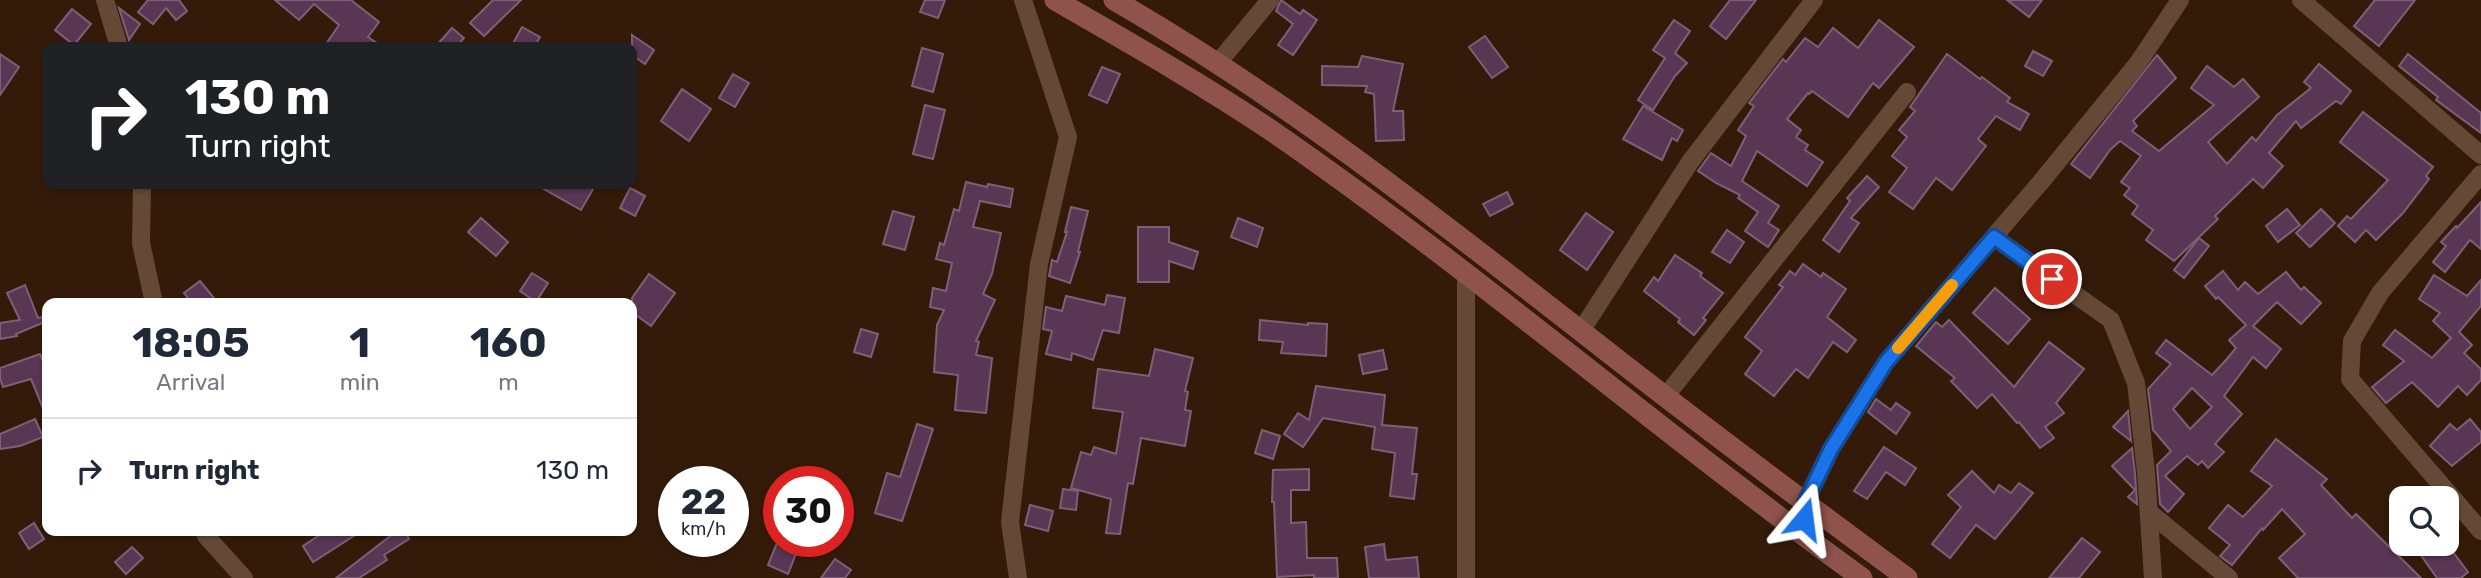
<!DOCTYPE html>
<style>
body{margin:0;font-family:Rubik,sans-serif;background:#f2f2f3;color:#1f2937;height:100vh;display:flex;flex-direction:column;font-size:26px;white-space:nowrap}
*{box-sizing:border-box;margin:0}
p{font-size:23px;color:#747a83}
.icon{flex:none;width:38px;height:38px;fill:none;stroke:currentColor;stroke-width:2;stroke-linecap:round;stroke-linejoin:round}
.map{position:relative;flex:1;overflow:hidden}
.sheet{position:absolute;left:42px;top:298px;width:595px;height:238px;display:flex;flex-direction:column;background:#fff;border-radius:14px;box-shadow:0 2px 5px #0004}
.sheet>*{flex:none}
.hud{position:absolute;left:42px;top:42px;width:595px;height:147px;border-radius:14px;box-shadow:0 2px 5px #0004;background:#202124;color:#fff;overflow:hidden}
.tools{position:absolute;left:2389px;top:486px;display:grid;gap:14px}
.tools a{display:grid;place-items:center;width:70px;height:70px;border-radius:14px;background:#fff;box-shadow:0 2px 5px #0004;font-size:35px}
.speed{position:absolute;left:658px;top:466px;display:flex;gap:14px;font-size:35px;font-weight:700;text-align:center}
.speed>*{display:grid;place-content:center;width:91px;height:91px;border-radius:50%;background:#fff;box-shadow:0 2px 5px #0004;line-height:1}
.speed small{font-size:18px;font-weight:400}
.speed .limit{border:10px solid #d22;background:#fff;color:#111}
.pin{position:absolute;display:grid;place-items:center;width:60px;height:60px;color:#fff;margin:-30px;border:4px solid #fff;border-radius:50%;box-shadow:0 2px 7px #0007}
.me{position:absolute;width:77px;margin:-38px;rotate:16deg;stroke-linejoin:round;filter:drop-shadow(0 0 5px #0008)}
.turn{display:flex;align-items:center;gap:24px;height:147px;padding:0 28px;font-size:32px}
.turn .icon{width:91px;height:91px;stroke-width:2.5}
.turn b{display:block;font-size:49px;line-height:60px}
.eta{display:flex;justify-content:space-evenly;align-items:center;height:119px;text-align:center}
.eta b{font-size:42px;font-weight:700;line-height:49px}
ul{padding:0;list-style:none}
li{display:flex;align-items:center;gap:21px;height:105px;padding:0 28px;border-top:2px solid #e0e1e3}
li div{flex:1}
li b{display:block;font-size:26px}
li em{font-style:normal}
.map>svg:first-child{display:block}
.building{fill:#593653;stroke:#7c6077;stroke-width:2;fill-rule:evenodd}
.lines{fill:none;stroke-linecap:round;stroke-linejoin:round}
.minor{stroke:#654936;stroke-width:18}
.secondary{stroke:#8f534c;stroke-width:21}
.route-casing{stroke:#114b97;stroke-width:18}
.route{stroke:#1a73e8;stroke-width:12}
.slow{stroke:#f59e0b;stroke-width:12}
</style>
<div class="map">
<svg width="2481" height="578" viewBox="0 0 2481 578">
<rect width="100%" height="100%" fill="#341b09"/>
<!-- building -->
<g class="building">
<polygon points="148,0 179,0 187,11 176,20 166,8 153,24 138,12"/>
<polygon points="275,0 351,0 379,22 368,37 383,47 324,47 339,25 314,4 299,20"/>
<polygon points="493,0 521,0 484,36 470,23"/>
<polygon points="925,0 945,0 938,18 920,12"/>
<polygon points="1281,0 1300,14 1303,10 1317,20 1293,55 1278,45 1293,24 1276,11"/>
<polygon points="1730,0 1756,0 1726,39 1710,26"/>
<polygon points="2007,0 2042,0 2029,17"/>
<polygon points="2375,0 2415,0 2379,46 2354,26"/>
<polygon points="119,8 140,24 129,40"/>
<polygon points="72,9 91,24 74,45 55,30"/>
<polygon points="1674,20 1690,31 1675,53 1687,63 1675,76 1653,110 1638,100 1665,58 1653,50"/>
<polygon points="1879,20 1914,47 1879,88 1873,83 1848,117 1812,91 1809,94 1808,93 1787,119 1801,130 1796,137 1808,145 1805,150 1823,162 1807,186 1757,151 1742,181 1779,206 1768,223 1779,230 1768,247 1745,231 1758,212 1738,198 1740,195 1716,183 1698,171 1711,153 1731,166 1746,136 1738,130 1754,106 1749,103 1783,59 1786,62 1805,38 1818,47 1833,28 1858,48"/>
<polygon points="522,27 540,37 534,47 511,47"/>
<polygon points="452,28 464,38 456,47 435,47"/>
<polygon points="632,35 654,50 645,64 632,55"/>
<polygon points="1485,36 1508,67 1492,78 1469,47"/>
<polygon points="922,48 943,54 933,92 912,86"/>
<polygon points="2033,51 2052,61 2043,76 2025,66"/>
<polygon points="0,54 19,67 0,95"/>
<polygon points="1947,54 1980,79 1982,77 2010,98 2007,102 2029,114 2020,130 1996,116 1978,139 1986,146 1952,190 1936,178 1913,209 1889,192 1907,168 1892,156 1907,137 1899,130 1915,111 1910,107"/>
<polygon points="2408,54 2481,113 2481,133 2436,100 2438,97 2399,66"/>
<polygon points="2157,55 2176,78 2133,121 2137,126 2132,131 2159,151 2214,105 2191,88 2207,66 2234,87 2243,79 2259,97 2208,142 2227,164 2252,137 2256,141 2277,115 2311,88 2304,82 2319,64 2351,91 2341,104 2336,101 2301,128 2296,121 2269,153 2283,166 2263,188 2253,179 2215,216 2218,219 2174,261 2146,240 2153,230 2132,214 2138,206 2124,195 2130,188 2121,182 2141,156 2120,141 2110,150 2090,178 2071,164"/>
<polygon points="1362,56 1403,64 1393,111 1403,111 1404,140 1376,141 1374,94 1365,92 1367,86 1322,85 1322,66 1358,67"/>
<polygon points="1102,67 1120,74 1107,103 1089,95"/>
<polygon points="733,74 749,83 735,107 719,98"/>
<polygon points="682,89 711,109 689,141 661,121"/>
<polygon points="925,105 945,110 933,159 913,154"/>
<polygon points="1643,106 1683,130 1677,141 1672,138 1662,160 1623,139"/>
<polygon points="2363,112 2433,167 2426,176 2429,179 2403,213 2376,240 2366,230 2355,242 2338,226 2347,216 2351,219 2388,180 2340,142"/>
<polygon points="1867,176 1879,187 1851,218 1859,223 1839,252 1823,240 1850,201 1847,198"/>
<polygon points="966,182 987,187 988,184 1013,189 1010,207 980,201 973,227 1001,233 992,274 983,294 995,300 976,341 979,342 976,355 992,358 986,413 955,410 958,375 934,372 937,325 944,310 930,307 933,288 946,291 952,263 936,259 940,243 944,245 954,209 959,211"/>
<polygon points="535,184 596,184 581,210"/>
<polygon points="630,188 645,196 635,216 620,208"/>
<polygon points="1507,192 1513,204 1490,216 1483,204"/>
<polygon points="2481,202 2481,249 2470,240 2445,272 2433,262 2446,246 2441,242 2456,226 2457,228"/>
<polygon points="1071,207 1088,211 1078,252 1080,252 1070,283 1049,276 1052,260 1057,262 1067,232 1065,232"/>
<polygon points="2287,209 2300,225 2278,242 2266,226"/>
<polygon points="2321,209 2335,223 2310,247 2296,233"/>
<polygon points="893,211 914,217 905,250 883,244"/>
<polygon points="1586,213 1613,232 1587,270 1560,250"/>
<polygon points="481,218 508,242 496,256 468,232"/>
<polygon points="1238,218 1263,228 1257,247 1231,237"/>
<polygon points="1138,227 1169,227 1169,242 1198,252 1193,269 1169,261 1169,282 1138,282"/>
<polygon points="1727,230 1744,242 1730,263 1712,252"/>
<polygon points="2199,238 2209,246 2184,278 2174,270"/>
<polygon points="1675,255 1702,273 1700,276 1723,293 1703,318 1706,320 1694,335 1678,322 1680,319 1644,291 1654,277 1658,281"/>
<polygon points="1803,264 1821,277 1823,273 1846,289 1827,317 1856,340 1847,352 1833,342 1808,378 1796,369 1774,396 1745,374 1762,351 1745,337 1783,287 1779,285 1790,271 1795,275"/>
<path d="M2223 271 2238 290 2245 282 2258 294 2286 272 2301 290 2304 287 2321 303 2301 324 2277 302 2253 326 2281 349 2266 368 2253 357 2224 396 2242 414 2215 444 2224 452 2208 468 2202 461 2198 465 2187 456 2165 476 2184 494 2168 512 2160 504 2157 465 2171 451 2153 430 2148 389 2171 364 2156 353 2166 340 2212 375 2226 360 2236 348 2229 340 2246 325 2218 297 2216 299 2205 286ZM2192 388 2212 407 2190 429 2173 409Z"/>
<polygon points="532,273 548,283 536,302 520,291"/>
<polygon points="649,274 675,293 651,326 632,312 632,298"/>
<polygon points="2434,275 2467,296 2481,280 2481,306 2459,332 2472,345 2464,353 2481,369 2481,380 2467,395 2458,386 2438,407 2412,382 2386,403 2372,387 2404,361 2383,345 2395,330 2432,358 2451,338 2433,321 2440,313 2419,299"/>
<polygon points="200,281 218,303 192,303 184,293"/>
<polygon points="25,285 38,318 47,316 47,321 16,334 17,336 0,339 0,323 20,320 7,293"/>
<polygon points="1995,288 2030,319 2008,344 1973,313"/>
<polygon points="1107,295 1125,298 1119,333 1103,330 1093,360 1072,353 1071,360 1046,354 1052,331 1043,329 1046,307 1062,311 1066,296 1105,305"/>
<polygon points="1260,320 1308,325 1308,323 1327,324 1326,356 1281,353 1283,342 1259,340"/>
<polygon points="1949,320 2014,387 2049,342 2084,369 2056,403 2064,413 2045,427 2054,438 2040,448 2019,422 2017,423 1992,394 1977,408 1951,381 1955,378 1916,346 1936,322 1942,327"/>
<polygon points="861,329 878,334 871,357 854,352"/>
<polygon points="1155,349 1193,358 1185,391 1188,392 1185,410 1191,411 1185,446 1141,438 1133,484 1128,483 1120,534 1106,533 1111,499 1071,488 1081,452 1091,455 1094,447 1116,454 1123,412 1093,408 1098,369 1149,376"/>
<polygon points="1383,350 1387,369 1363,374 1359,355"/>
<polygon points="40,354 47,370 47,418 31,379 3,387 0,378 0,368"/>
<polygon points="1316,386 1385,395 1382,425 1417,428 1412,474 1417,474 1414,499 1390,496 1395,453 1372,449 1375,427 1323,418 1303,447 1284,434 1298,413 1309,420"/>
<polygon points="1876,399 1891,410 1896,403 1910,413 1896,434 1868,412"/>
<polygon points="2128,411 2131,441 2113,427"/>
<polygon points="35,419 43,437 20,446 0,449 0,434"/>
<polygon points="2470,419 2481,432 2481,442 2452,466 2430,446 2450,424 2457,430"/>
<polygon points="917,424 933,429 902,521 875,513 887,473 900,477"/>
<polygon points="1262,430 1280,436 1273,459 1255,453"/>
<polygon points="2276,439 2327,479 2321,485 2352,518 2356,514 2421,578 2298,578 2279,558 2305,534 2282,509 2263,530 2262,528 2232,565 2220,556 2230,545 2209,528 2228,505 2243,517 2272,486 2251,471"/>
<polygon points="1884,447 1916,468 1905,485 1886,472 1867,499 1854,491"/>
<polygon points="2132,448 2135,473 2137,504 2128,497 2135,490 2112,466"/>
<polygon points="1309,469 1309,490 1291,490 1291,523 1306,522 1307,558 1337,558 1338,578 1314,578 1314,575 1277,577 1274,502 1272,502 1273,470"/>
<polygon points="1972,471 1994,493 1999,485 2011,493 2019,483 2033,493 1995,539 1976,525 1950,558 1932,544 1961,507 1948,495"/>
<polygon points="1063,489 1078,491 1076,510 1060,508"/>
<polygon points="1030,505 1053,511 1048,531 1025,525"/>
<polygon points="34,523 44,539 29,549 19,533"/>
<polygon points="327,530 363,530 313,562 303,546"/>
<polygon points="398,530 404,530 409,539 384,555 387,560 359,578 336,578"/>
<polygon points="2082,538 2100,552 2079,578 2049,578"/>
<polygon points="777,543 797,551 788,574 768,565"/>
<polygon points="1384,544 1386,560 1417,557 1419,578 1369,578 1365,547"/>
<polygon points="2413,544 2447,544 2468,572 2461,578 2437,578"/>
<polygon points="132,547 143,558 126,574 115,562"/>
<polygon points="835,559 851,570 845,578 821,578"/>
</g>
<g class="lines">
<!-- minor -->
<g class="minor">
<polyline points="105,0 119,47"/>
<polyline points="2301,0 2481,155"/>
<polyline points="1217,64 1270,0"/>
<polyline points="2481,174 2380,293 2352,341 2350,379 2481,531"/>
<polyline points="142,184 141,243 154,303"/>
<polyline points="1994,237 2111,320 2136,383 2146,472 2153,578"/>
<polyline points="1466,274 1466,578"/>
<polyline points="1581,331 1690,162 1814,0"/>
<polyline points="1665,397 1907,92"/>
<polyline points="2149,512 2229,578"/>
<polyline points="204,530 206,536 244,578"/>
<polyline points="1802,535 1805,503 1831,449 1886,362 2040,183 2138,63 2180,0"/>
<polyline points="1018,578 1010,522 1039,264 1068,137 1023,0"/>
</g>
<!-- secondary -->
<g class="secondary">
<path d="M1055 0C1128 42 1202 84 1272 131 1475 271 1662 434 1862 578"/>
<path d="M1114 0C1286 99 1444 224 1600 346 1701 425 1804 502 1907 578"/>
</g>
</g>
<g class="lines">
<!-- route casing -->
<g class="route-casing">
<polyline id="route" points="1804,519 1805,503 1831,449 1886,362 1994,237 2052,279"/>
</g>
<!-- route -->
<use href="#route" class="route"/>
<!-- slow -->
<polyline class="slow" points="1898,348 1952,285"/>
</g>
</svg>
<div class="tools">
<a><svg class="icon" aria-label="search" viewBox="0 0 24 24"><circle cx="10" cy="10" r="6"/><path d="M15 15l6 6"/></svg></a>
</div>
<div class="speed"><div>22<small>km/h</small></div><div class="limit">30</div></div>
<div class="pin" style="left:2052px;top:279px;background:#d93025"><svg class="icon" aria-label="arrive" viewBox="0 0 24 24"><path d="M6 21V4h12l-3 4 3 4H6"/></svg></div>
<svg class="me" style="left:1804px;top:519px" viewBox="-20 -20 40 40"><path d="M0-17L14 15 0 8-14 15z" fill="#1a73e8" stroke="#fff" stroke-width="4"/></svg>
<div class="hud">
<div class="turn"><svg class="icon" aria-label="right" viewBox="0 0 24 24"><path d="M7 20v-9h11M14 6l5 5-5 5"/></svg><div><b>130 m</b>Turn right</div></div>
</div>
<section class="sheet">
<div class="eta">
<div><b>18:05</b><p>Arrival</p></div>
<div><b>1</b><p>min</p></div>
<div><b>160</b><p>m</p></div>
</div>
<ul>
<li><svg class="icon" aria-label="right" viewBox="0 0 24 24"><path d="M7 20v-9h11M14 6l5 5-5 5"/></svg><div><b>Turn right</b></div><em>130 m</em></li>
</ul>
</section>
</div>
